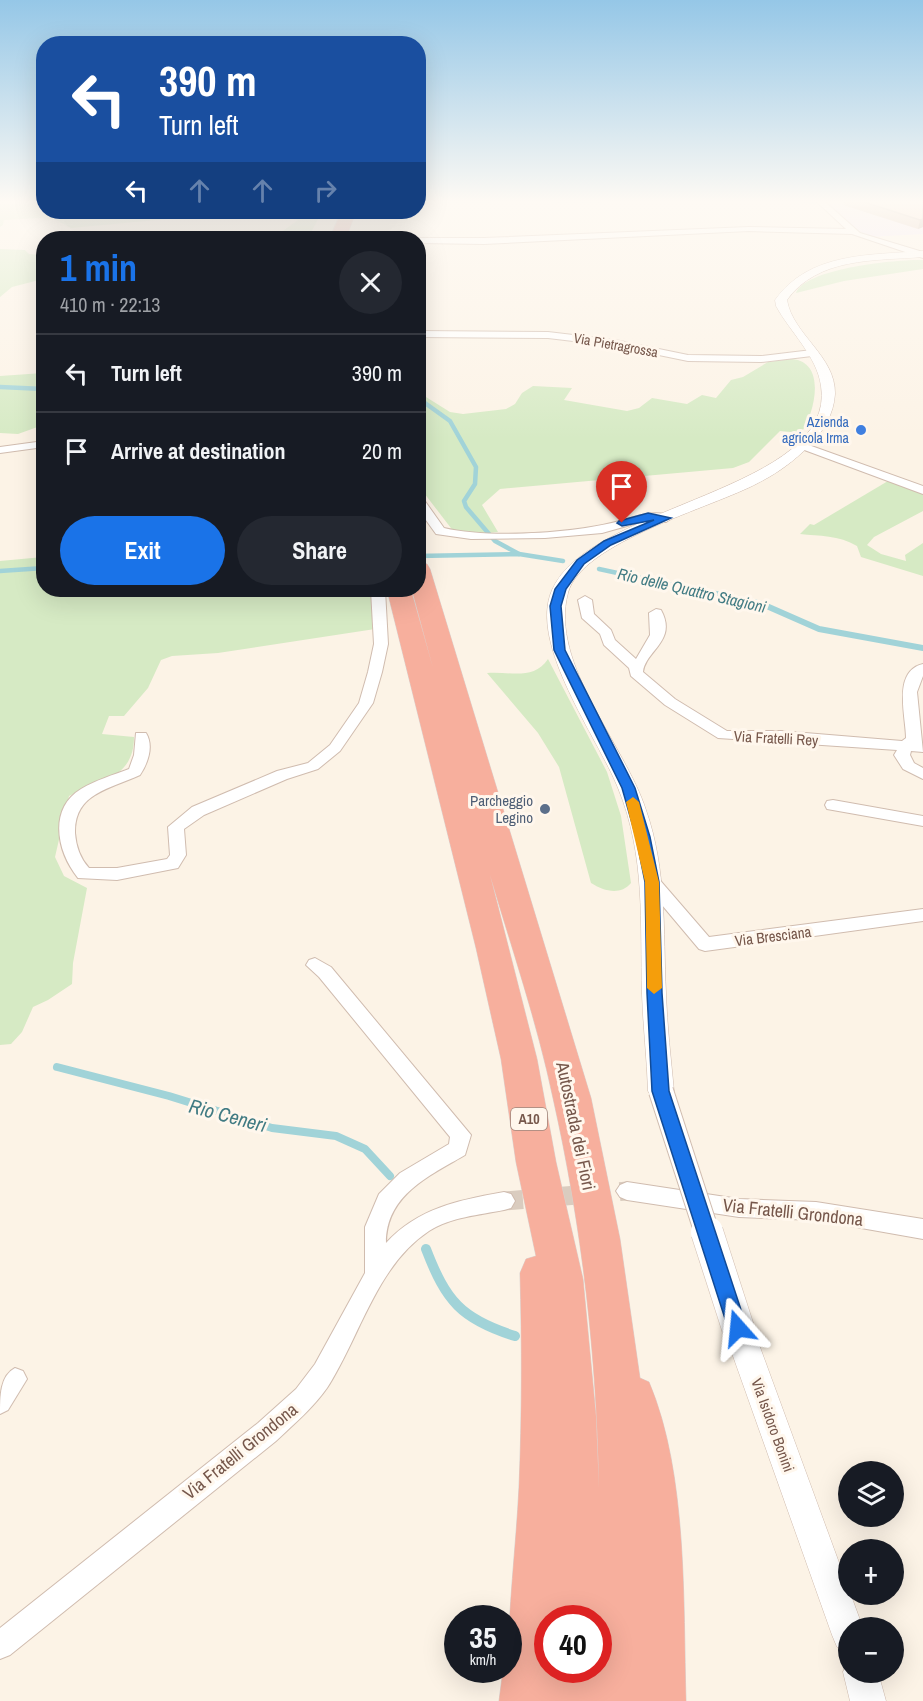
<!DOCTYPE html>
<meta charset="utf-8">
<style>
body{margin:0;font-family:"Archivo Narrow",sans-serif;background:#242831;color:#f1f3f6;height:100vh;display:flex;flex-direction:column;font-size:22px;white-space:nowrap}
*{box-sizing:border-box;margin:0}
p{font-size:20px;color:#9ea1a6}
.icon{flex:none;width:33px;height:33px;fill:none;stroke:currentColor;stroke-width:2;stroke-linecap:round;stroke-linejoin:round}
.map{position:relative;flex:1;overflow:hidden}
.side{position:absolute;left:36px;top:231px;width:390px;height:366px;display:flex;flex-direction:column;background:#171b24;border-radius:24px;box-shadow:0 6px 24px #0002}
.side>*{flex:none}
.top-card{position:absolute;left:36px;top:36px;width:390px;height:183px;border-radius:24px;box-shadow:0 6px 24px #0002;background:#1a4fa0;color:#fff;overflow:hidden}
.fabs{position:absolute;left:838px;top:1461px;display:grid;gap:12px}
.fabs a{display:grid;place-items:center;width:66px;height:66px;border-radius:50%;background:#171b24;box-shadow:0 6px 24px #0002;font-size:30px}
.speed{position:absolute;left:444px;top:1605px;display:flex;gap:12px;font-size:30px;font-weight:700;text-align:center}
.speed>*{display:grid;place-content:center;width:78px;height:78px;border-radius:50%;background:#171b24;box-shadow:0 6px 24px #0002;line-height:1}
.speed small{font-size:15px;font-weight:400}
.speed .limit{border:9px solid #d22;background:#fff;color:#111}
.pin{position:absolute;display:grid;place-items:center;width:51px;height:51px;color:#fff;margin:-62px -26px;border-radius:50% 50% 50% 0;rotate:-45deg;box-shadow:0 0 6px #0007}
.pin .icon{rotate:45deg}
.me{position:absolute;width:66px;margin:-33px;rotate:342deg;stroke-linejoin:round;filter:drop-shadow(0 0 4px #0008)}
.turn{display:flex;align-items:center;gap:21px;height:126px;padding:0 24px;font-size:27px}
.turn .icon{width:78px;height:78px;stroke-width:2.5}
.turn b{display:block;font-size:42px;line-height:51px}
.lanes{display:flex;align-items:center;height:57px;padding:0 24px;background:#0003;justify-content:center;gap:30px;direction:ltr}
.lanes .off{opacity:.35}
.round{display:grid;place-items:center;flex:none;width:63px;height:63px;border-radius:32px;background:#242831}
.head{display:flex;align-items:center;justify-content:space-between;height:102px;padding:0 24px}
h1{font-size:36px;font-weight:700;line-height:45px;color:#1a73e8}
.cta{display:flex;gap:12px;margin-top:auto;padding:12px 24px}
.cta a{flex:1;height:69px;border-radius:36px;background:#1a73e8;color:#fff;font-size:24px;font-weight:700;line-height:69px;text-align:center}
.cta a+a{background:#242831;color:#f1f3f6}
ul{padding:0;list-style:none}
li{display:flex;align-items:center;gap:18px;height:78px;padding:0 24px;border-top:2px solid #363941}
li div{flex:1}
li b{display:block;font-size:22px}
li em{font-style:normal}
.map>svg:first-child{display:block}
.education{fill:#f0e3f9}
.green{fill:#d6eac4}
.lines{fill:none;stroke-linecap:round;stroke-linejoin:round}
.stream-far4{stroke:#a1d3d8;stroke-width:4}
.stream-far3{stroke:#a1d3d8;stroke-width:4.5}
.stream-far2{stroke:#a1d3d8;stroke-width:6}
.stream-far1{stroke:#a1d3d8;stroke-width:8}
.stream{stroke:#a1d3d8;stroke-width:10}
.minor-tunnel{stroke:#daccbf;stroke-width:19;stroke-dasharray:19 10;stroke-linecap:butt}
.minor-casing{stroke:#d0bcaf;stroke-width:2}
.tertiary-casing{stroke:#d0bcaf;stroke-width:1}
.motorway-casing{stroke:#dbd3d0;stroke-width:1}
.minor{fill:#fff;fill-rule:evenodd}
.tertiary{fill:#fff;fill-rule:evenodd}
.motorway{fill:#f7af9d;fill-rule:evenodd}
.tertiary-bridge-far1-casing{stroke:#d0bcaf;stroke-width:26;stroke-linecap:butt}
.tertiary-bridge-casing{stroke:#d0bcaf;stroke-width:33;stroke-linecap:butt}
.tertiary-bridge-far1{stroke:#fff;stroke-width:24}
.tertiary-bridge{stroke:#fff;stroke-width:32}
.wall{fill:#d0b2a3}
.shaded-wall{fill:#a99185}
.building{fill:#f2cfbe;stroke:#a99185;stroke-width:1.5}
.route{fill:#1a73e8;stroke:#114b97;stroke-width:1.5}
.slow{fill:#f59e0b}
.shop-dot{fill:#3f7fe0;stroke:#fff7ed;stroke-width:2}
.service-dot{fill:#5c6f8a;stroke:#fff7ed;stroke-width:2}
.labels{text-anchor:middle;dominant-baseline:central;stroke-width:6;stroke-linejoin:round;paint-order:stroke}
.far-street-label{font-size:14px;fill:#76574b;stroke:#fff7ed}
.far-shop-label{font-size:14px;fill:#366cbe;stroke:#fff7ed;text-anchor:end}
.shield{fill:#fff7ed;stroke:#9f877c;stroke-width:1.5}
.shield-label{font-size:14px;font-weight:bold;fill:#76574b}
.street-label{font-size:15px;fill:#76574b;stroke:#fff7ed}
.service-label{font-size:15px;fill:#4e5e75;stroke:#fff7ed;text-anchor:end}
.water-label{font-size:16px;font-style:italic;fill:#417b83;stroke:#fff7ed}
.near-street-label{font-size:18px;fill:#76574b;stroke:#fff7ed}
.near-water-label{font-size:20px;font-style:italic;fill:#417b83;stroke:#fff7ed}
</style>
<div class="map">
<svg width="923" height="1701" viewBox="0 0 923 1701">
<rect width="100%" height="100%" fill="#fcf3e6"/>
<!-- education -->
<polygon class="education" points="826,201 923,201 923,234 868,237 848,223"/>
<!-- green -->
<g class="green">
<polygon points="0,201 43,201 44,212 212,212 168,219 71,228 56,220 40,218 4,220 3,225 0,227"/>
<polygon points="257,212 322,212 308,238 273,238 298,220"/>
<polygon points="0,249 25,250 29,254 43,255 43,279 12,287 0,297"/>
<path d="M923 260V269L844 281 796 293C805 268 899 259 923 260Z"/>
<path d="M792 359C827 362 815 413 801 433L780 431 749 462 733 468 500 489 482 505 498 532 466 535 454 532 424 493 419 490 418 392 450 412 463 414 506 409 515 404 522 393 533 386 572 388 564 400 627 411 639 408 652 398 687 404 702 395 716 398 731 380 743 377 768 362Z"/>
<polygon points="43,373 43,425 18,434 0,433 0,376"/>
<path d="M888 481 923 494V511L874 537 867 545 881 554 906 561 905 555 923 543V576L861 557 857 546C839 535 819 536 800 534L810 524 814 525Z"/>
<path d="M43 557 44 590H374L375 629 218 653 172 656 161 660 148 688 124 716H109L102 734 134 737C134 778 100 781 69 796L55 857 64 876 87 888 73 963 72 984 48 1000 33 1007 22 1032 11 1044 0 1045V561Z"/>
<path d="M548 659 607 772 621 816 631 883C620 896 604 891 591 883L559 767 538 733 487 673C510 671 533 681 548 659Z"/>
</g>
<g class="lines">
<!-- stream-far4 -->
<g class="stream-far4">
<polyline points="418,201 425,201"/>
<polyline points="442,201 491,201"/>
<polyline points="553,201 600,201"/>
<polyline points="801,201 815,202"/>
</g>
<!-- stream-far3 -->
<g class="stream-far3">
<polyline points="0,387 44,389"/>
<polyline points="418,398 450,421 476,467 475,484 464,501 466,507 495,541 519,554"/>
<polyline points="418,556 519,554 563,561"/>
<polyline points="599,569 691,589"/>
<polyline points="0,571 44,568"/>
</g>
<!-- stream-far2 -->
<polyline class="stream-far2" points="684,587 762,604 819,629 923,648"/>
<!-- stream-far1 -->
<polyline class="stream-far1" points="57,1067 169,1096 272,1128 336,1136 365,1149 390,1176"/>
<!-- stream -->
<path class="stream" d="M426 1249C446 1301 461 1319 515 1336"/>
<!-- minor-tunnel -->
<polyline class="minor-tunnel" points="504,1201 627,1191"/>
<!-- minor casing -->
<g class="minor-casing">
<g id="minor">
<polygon points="816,201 824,201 860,233 923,252 923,258 852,234 749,231 484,244 418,243 418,238 415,238 484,238 749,227 846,229"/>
<polygon points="418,331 548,332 615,340 688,355 761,356 812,350 817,353 812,356 761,362 688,361 615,346 548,338 418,337"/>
<polygon points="44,441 44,447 0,453 0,447"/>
<polygon points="803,443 923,486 923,494 799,448 799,444"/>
<path d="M418 497H422L444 528C489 539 579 533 623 520 637 516 661 508 672 518L666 522H641L602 533 545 538 471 539 436 534 418 509Z"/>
<path d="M371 590H385L388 644 382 672 373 703 340 751 318 769 287 779 204 815 184 829 186 855 178 868 117 880 78 878C57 852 48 809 81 789 96 780 113 775 129 769L134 755 136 733H146C154 746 148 763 140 775 110 789 74 793 75 833 76 846 80 858 89 868H117L167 859 170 855 168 827 192 807 277 771 308 763 330 745 359 703 368 672 374 644Z"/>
<path d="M585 596 592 600 594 614 611 630 615 640 636 659 650 635 649 613 656 609 661 610C678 641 645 651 643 672L675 699 727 731H781L902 741 906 738C906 717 892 671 923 664V676L917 692 923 752 911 751 910 755 914 763 923 768V779L903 769 894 755 897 750 718 738 665 705 631 676 629 668 604 645 600 634 582 618 578 600Z"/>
<polygon points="833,800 923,816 923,826 827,809 825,805 827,801"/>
<polygon points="652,876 658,878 709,937 923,909 923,921 705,951 699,949 646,886 644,882"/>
<path d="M315 958 331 967 471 1135 465 1155C429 1176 386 1195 386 1243 418 1208 459 1200 504 1192L511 1194 515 1201 511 1208 504 1210C479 1215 451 1217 429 1231 376 1266 360 1337 327 1388 313 1408 294 1424 276 1441L10 1655 0 1659V1628L258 1423 296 1389 315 1364 365 1273V1227L379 1194 400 1173 449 1144 450 1137 319 977 306 965 309 960Z"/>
<polygon points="627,1182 739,1199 816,1202 923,1219 923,1239 816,1220 739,1217 627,1200 620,1197 616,1191 620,1185"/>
<path d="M15 1368 23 1371 27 1379 8 1410 0 1414C0 1396 0 1376 15 1368Z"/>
</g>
</g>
<!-- tertiary casing -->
<g class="tertiary-casing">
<g id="tertiary">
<path d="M923 251V257C875 261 818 257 787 300 793 335 836 356 835 394 834 414 823 432 809 446 794 461 778 473 758 483 714 507 581 542 568 593 549 663 625 745 646 810 667 870 663 930 666 993 667 1026 671 1059 674 1091L670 1098 661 1101 652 1098 648 1091C647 1059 643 1026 642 994 640 923 646 856 618 788 598 738 528 644 552 590 589 504 837 490 821 386 817 356 790 332 776 306L775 300C809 252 870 255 923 251Z"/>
<polygon points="738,1314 748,1318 753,1328 863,1628 849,1628 849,1652 837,1647 832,1635 723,1328 728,1318"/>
<polygon points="849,1659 849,1672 878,1672 886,1701 850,1701 843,1672"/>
</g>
</g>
<!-- motorway casing -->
<g class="motorway-casing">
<g id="motorway">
<polygon points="341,212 356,212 346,238 330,238"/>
<path d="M418 562 427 564 430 569 591 1098 620 1239 640 1378 649 1382C688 1474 683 1602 686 1701H499L503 1670H508C508 1609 516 1548 519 1487 522 1416 522 1344 520 1273L526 1259 536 1256 516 1162 501 1059 476 948 387 590H411L433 668 412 590H418ZM490 875C512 949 537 1022 553 1098 582 1227 597 1357 599 1489L596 1416 583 1279 556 1162 537 1059ZM548 1618H598V1670H548Z"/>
</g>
</g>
<!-- minor -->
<use href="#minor" class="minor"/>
<!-- tertiary -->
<use href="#tertiary" class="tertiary"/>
<!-- motorway -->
<use href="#motorway" class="motorway"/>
<!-- tertiary-bridge-far1 casing -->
<g class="tertiary-bridge-far1-casing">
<polyline id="tertiary-bridge-far1" points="661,1091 707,1233"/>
</g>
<!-- tertiary-bridge casing -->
<g class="tertiary-bridge-casing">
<polyline id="tertiary-bridge" points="707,1232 738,1328"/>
</g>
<!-- tertiary-bridge-far1 -->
<use href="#tertiary-bridge-far1" class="tertiary-bridge-far1"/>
<!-- tertiary-bridge -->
<use href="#tertiary-bridge" class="tertiary-bridge"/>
</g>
<!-- wall -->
<polygon class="wall" points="844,201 923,201 923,227 918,229 843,205"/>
<!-- shaded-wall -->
<polygon class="shaded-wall" points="923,219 923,227 918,229 920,220"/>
<!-- building -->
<polygon class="building" points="861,201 923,201 923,219 920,220"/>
<!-- sky -->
<linearGradient id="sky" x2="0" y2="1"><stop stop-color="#95c7e7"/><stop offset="0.46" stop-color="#fefaf4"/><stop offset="1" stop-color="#fefaf4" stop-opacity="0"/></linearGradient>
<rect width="923" height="439" fill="url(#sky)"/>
<!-- route -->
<polygon class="route" points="648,513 671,518 611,545 584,564 566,589 561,606 565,650 635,788 650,837 659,882 662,993 669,1091 747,1328 745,1334 738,1337 731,1334 728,1328 652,1091 647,993 645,882 636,837 622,788 554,650 550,606 555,589 577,560 604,541 654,520 622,526 617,523 619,521"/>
<!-- slow -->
<polygon class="slow" points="633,797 639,802 659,882 662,988 654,994 647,988 645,882 626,802"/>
<!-- markers -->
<circle class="shop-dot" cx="861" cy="430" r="6"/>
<circle class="service-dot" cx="545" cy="809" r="6"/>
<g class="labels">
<!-- far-street labels -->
<g class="far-street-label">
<text transform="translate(616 345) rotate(10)">Via Pietragrossa</text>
</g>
<!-- far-shop labels -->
<g class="far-shop-label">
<text x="849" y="422">Azienda<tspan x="849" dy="16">agricola Irma</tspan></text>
</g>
<!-- shield labels -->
<rect class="shield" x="511" y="1108" width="36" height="22" rx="4.5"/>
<g class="shield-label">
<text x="529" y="1119">A10</text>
</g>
<!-- street labels -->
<g class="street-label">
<text transform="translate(776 738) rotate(3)">Via Fratelli Rey</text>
<text transform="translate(773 936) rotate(-7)">Via Bresciana</text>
<text transform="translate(773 1425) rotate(70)">Via Isidoro Bonini</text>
</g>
<!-- service labels -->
<g class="service-label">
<text x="533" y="800">Parcheggio<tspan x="533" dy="17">Legino</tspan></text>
</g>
<!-- water labels -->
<g class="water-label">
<text transform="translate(692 590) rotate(13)">Rio delle Quattro Stagioni</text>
</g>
<!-- near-street labels -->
<g class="near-street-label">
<text transform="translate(576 1126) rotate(78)">Autostrada dei Fiori</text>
<text transform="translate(793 1212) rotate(6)">Via Fratelli Grondona</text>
<text transform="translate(240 1451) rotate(-39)">Via Fratelli Grondona</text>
</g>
<!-- near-water labels -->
<g class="near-water-label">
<text transform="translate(228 1115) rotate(15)">Rio Ceneri</text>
</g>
</g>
</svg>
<div class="fabs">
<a><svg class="icon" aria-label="layers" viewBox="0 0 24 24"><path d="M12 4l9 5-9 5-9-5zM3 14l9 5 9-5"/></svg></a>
<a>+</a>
<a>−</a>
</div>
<div class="speed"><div>35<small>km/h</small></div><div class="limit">40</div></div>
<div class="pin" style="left:622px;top:523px;background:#d93025"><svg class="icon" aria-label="arrive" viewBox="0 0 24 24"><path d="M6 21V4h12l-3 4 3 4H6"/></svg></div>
<svg class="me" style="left:738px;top:1328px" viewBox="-20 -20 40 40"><path d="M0-17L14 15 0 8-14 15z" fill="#1a73e8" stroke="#fff" stroke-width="4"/></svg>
<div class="top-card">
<div class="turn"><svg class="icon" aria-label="left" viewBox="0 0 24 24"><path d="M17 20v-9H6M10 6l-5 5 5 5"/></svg><div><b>390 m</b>Turn left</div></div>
<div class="lanes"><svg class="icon" aria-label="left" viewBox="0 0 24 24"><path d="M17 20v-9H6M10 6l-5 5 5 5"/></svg><svg class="icon off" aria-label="ahead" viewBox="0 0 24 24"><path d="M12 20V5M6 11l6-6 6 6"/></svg><svg class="icon off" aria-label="ahead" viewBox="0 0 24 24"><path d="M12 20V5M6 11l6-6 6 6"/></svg><svg class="icon off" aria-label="right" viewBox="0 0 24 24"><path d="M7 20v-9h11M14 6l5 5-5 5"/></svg></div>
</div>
<section class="side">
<div class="head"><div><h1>1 min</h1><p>410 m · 22:13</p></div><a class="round"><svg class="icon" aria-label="close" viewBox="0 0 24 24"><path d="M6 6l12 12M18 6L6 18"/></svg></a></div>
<ul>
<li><svg class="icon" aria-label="left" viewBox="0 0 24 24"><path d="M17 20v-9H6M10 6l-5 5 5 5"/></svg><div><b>Turn left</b></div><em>390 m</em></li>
<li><svg class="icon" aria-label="arrive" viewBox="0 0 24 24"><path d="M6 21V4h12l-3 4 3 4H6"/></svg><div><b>Arrive at destination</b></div><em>20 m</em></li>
</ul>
<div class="cta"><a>Exit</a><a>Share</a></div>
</section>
</div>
